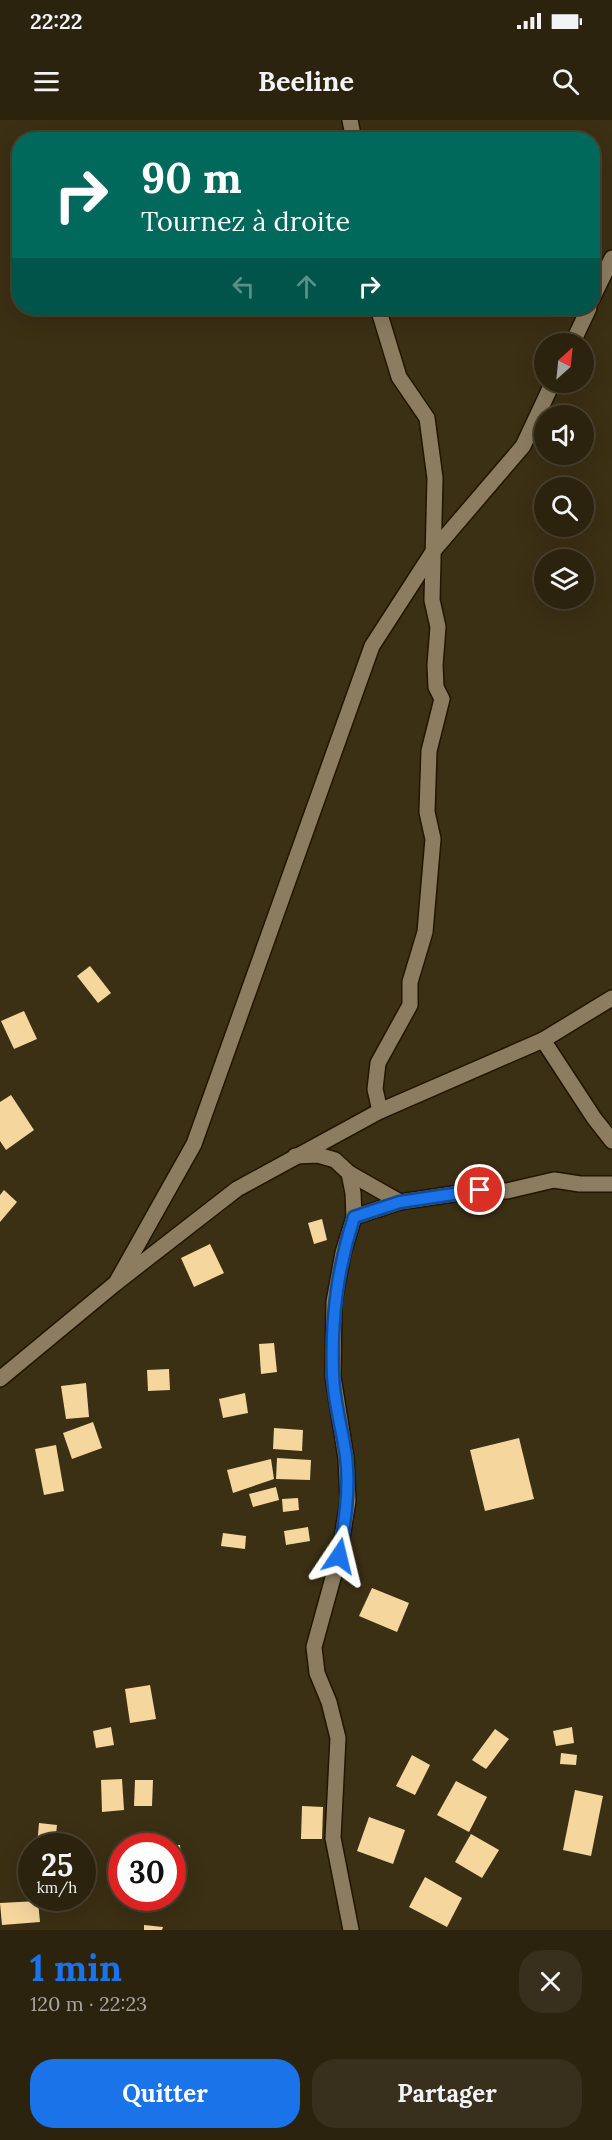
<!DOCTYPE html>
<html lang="fr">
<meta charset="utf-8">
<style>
body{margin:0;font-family:Lora,serif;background:#382f1d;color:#f1f3f6;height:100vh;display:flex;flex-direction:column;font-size:22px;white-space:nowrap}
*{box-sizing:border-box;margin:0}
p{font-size:20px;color:#a6a49e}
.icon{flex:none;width:33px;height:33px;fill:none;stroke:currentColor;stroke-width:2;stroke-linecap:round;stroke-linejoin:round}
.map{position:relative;height:1810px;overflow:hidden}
.side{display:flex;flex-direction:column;background:#2c230f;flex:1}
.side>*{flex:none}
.hud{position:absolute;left:12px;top:12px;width:588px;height:183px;border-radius:24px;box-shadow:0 6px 24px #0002,0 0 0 2px #48402f;background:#00695c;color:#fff;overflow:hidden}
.needle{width:39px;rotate:27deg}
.controls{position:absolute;left:534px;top:213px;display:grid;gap:12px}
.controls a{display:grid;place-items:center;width:60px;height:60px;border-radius:50%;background:#2c230f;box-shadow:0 6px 24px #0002,0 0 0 2px #48402f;font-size:30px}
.speed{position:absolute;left:18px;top:1713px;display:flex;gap:12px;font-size:30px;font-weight:700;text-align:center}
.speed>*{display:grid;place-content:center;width:78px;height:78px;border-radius:50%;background:#2c230f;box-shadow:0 6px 24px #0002,0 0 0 2px #48402f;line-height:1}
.speed small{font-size:15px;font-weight:400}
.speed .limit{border:9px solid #d22;background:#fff;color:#111}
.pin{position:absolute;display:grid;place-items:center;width:51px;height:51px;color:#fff;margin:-26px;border:3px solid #fff;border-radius:50%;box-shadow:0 2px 6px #0007}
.me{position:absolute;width:66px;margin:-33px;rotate:10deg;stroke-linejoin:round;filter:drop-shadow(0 0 4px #0008)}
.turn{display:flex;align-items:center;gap:21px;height:126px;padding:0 30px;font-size:27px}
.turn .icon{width:78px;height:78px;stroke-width:2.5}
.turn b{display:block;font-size:42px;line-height:51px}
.lanes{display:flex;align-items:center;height:57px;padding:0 30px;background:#0003;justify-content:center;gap:30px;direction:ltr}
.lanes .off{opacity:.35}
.round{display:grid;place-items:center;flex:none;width:63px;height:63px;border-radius:24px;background:#382f1d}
.headline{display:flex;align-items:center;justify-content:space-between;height:102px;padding:0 30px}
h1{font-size:36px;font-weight:800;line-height:45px;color:#1a73e8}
.primary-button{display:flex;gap:12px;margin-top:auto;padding:12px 30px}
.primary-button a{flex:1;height:69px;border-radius:24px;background:#1a73e8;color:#fff;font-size:24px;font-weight:800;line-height:69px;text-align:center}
.primary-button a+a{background:#382f1d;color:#f1f3f6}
.status{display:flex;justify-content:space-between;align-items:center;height:42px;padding:0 30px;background:#2c230f;direction:ltr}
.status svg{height:16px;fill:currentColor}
header{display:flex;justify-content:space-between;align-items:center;height:78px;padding:0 30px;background:#2c230f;font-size:27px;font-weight:800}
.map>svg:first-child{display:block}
.building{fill:#f5d79e}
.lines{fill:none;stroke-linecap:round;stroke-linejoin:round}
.street-casing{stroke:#221600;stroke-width:18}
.street{stroke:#8c7d61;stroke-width:15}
.route-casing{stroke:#114b97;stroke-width:15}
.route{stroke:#1a73e8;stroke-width:10}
</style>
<div class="status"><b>22:22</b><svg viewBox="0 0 49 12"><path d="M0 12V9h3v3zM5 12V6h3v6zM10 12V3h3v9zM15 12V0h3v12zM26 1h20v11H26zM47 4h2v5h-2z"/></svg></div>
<header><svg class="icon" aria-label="menu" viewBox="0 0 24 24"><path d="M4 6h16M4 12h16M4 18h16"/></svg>Beeline<svg class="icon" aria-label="search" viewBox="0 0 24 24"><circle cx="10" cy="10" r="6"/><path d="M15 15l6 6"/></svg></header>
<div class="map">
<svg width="612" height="1810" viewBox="0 0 612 1810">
<rect width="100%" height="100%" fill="#3b2f14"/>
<!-- building -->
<g class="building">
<polygon points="90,846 111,873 98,883 77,856"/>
<polygon points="24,891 37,919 14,929 1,901"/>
<polygon points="11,975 34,1010 6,1030 0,1021 0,982"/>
<polygon points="4,1070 17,1082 0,1102 0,1075"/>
<polygon points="322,1099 327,1120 314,1124 308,1103"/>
<polygon points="210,1124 224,1153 194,1167 181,1138"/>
<polygon points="274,1223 277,1252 261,1254 259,1224"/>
<polygon points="169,1249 170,1270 148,1271 147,1250"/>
<polygon points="86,1263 89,1297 66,1299 61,1266"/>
<polygon points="245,1273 248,1293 223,1298 219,1279"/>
<polygon points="93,1302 102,1328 72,1339 63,1313"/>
<polygon points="274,1308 303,1310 302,1331 273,1329"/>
<polygon points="519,1318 534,1379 485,1391 470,1330"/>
<polygon points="56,1325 64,1371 44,1375 35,1329"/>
<polygon points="277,1338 311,1340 310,1360 276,1359"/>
<polygon points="271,1339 274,1359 233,1373 227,1350"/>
<polygon points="276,1367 279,1380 253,1387 249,1374"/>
<polygon points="298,1378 299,1390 283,1392 282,1379"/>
<polygon points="308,1407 310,1421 286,1425 284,1411"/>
<polygon points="223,1413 246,1416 245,1429 221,1426"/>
<polygon points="372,1468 409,1483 397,1512 359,1496"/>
<polygon points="150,1565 156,1599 130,1603 125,1569"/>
<polygon points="111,1607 114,1625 96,1628 93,1611"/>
<polygon points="572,1607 574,1623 556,1626 553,1611"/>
<polygon points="495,1609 509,1619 486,1649 472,1640"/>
<polygon points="561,1633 577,1635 576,1645 560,1644"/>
<polygon points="412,1635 430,1645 415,1675 396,1666"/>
<polygon points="122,1659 124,1690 102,1692 101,1660"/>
<polygon points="135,1660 153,1660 152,1686 134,1686"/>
<polygon points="456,1661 487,1677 469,1712 437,1695"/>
<polygon points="575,1670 603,1676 591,1736 563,1730"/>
<polygon points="302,1686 323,1687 322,1719 301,1719"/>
<polygon points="369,1697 405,1710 393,1744 357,1731"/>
<polygon points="39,1703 57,1705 55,1726 37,1726"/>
<polygon points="471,1714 499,1730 482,1758 455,1742"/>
<polygon points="172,1725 180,1725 182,1748 172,1749"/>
<polygon points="425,1757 462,1778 447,1807 409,1787"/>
<polygon points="38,1781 40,1802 2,1805 0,1783"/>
<polygon points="144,1805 163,1807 162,1810 144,1810"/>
</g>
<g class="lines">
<!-- street casing -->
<g class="street-casing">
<g id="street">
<polyline points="350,0 354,20"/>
<polyline points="592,179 612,138"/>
<polyline points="378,188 399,257 427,298 435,358 432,480 438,507 435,545 436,567 442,579 429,631 427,692 433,719 425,812 410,862 410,885 378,943 375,969 380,991"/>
<polyline points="572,224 589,188"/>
<polyline points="543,920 594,998 612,1021"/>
<polyline points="295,1036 318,1035 335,1040 349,1053 353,1073 354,1097 343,1133 334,1182 333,1257 346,1338 348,1381 339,1436 314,1527 317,1553 329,1582 338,1618 333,1718 351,1810"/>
<polyline points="349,1053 400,1082"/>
<polyline points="354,1097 400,1082 480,1070 507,1071 554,1060 580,1064 612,1064"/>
<polyline points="116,1163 194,1024 372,526 434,430 523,326 553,262"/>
<polyline points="0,1259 116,1163 237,1069 380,991 543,920 612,878"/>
</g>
</g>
<!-- street -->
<use href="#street" class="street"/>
</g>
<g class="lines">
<!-- route casing -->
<g class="route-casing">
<path id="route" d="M339 1436C345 1402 350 1370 346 1336 342 1309 334 1282 333 1255 331 1199 337 1150 354 1097L400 1082 480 1070"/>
</g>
<!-- route -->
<use href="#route" class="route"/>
</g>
</svg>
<div class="controls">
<a><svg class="needle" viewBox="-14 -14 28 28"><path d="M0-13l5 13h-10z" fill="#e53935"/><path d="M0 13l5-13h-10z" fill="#a6a49e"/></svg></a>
<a><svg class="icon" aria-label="sound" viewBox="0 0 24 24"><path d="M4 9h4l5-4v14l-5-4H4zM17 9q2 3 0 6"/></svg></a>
<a><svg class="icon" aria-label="search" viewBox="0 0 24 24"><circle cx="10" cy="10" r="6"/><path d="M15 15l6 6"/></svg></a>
<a><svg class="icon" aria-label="layers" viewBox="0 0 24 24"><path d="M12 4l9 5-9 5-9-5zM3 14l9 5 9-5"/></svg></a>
</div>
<div class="speed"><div>25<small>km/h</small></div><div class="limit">30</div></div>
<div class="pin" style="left:480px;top:1070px;background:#d93025"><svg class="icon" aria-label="arrive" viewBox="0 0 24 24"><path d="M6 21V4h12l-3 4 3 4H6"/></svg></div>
<svg class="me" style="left:339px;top:1436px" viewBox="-20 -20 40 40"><path d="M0-17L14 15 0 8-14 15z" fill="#1a73e8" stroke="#fff" stroke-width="4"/></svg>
<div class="hud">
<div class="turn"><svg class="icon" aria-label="right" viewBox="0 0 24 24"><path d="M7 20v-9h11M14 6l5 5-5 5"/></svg><div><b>90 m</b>Tournez à droite</div></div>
<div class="lanes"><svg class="icon off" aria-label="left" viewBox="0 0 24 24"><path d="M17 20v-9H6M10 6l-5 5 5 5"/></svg><svg class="icon off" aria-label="ahead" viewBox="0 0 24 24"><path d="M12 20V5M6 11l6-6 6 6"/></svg><svg class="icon" aria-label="right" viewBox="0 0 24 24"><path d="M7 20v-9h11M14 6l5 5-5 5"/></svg></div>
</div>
</div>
<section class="side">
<div class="headline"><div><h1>1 min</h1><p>120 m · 22:23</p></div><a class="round"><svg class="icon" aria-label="close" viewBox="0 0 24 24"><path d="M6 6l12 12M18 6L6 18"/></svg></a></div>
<div class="primary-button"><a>Quitter</a><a>Partager</a></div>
</section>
